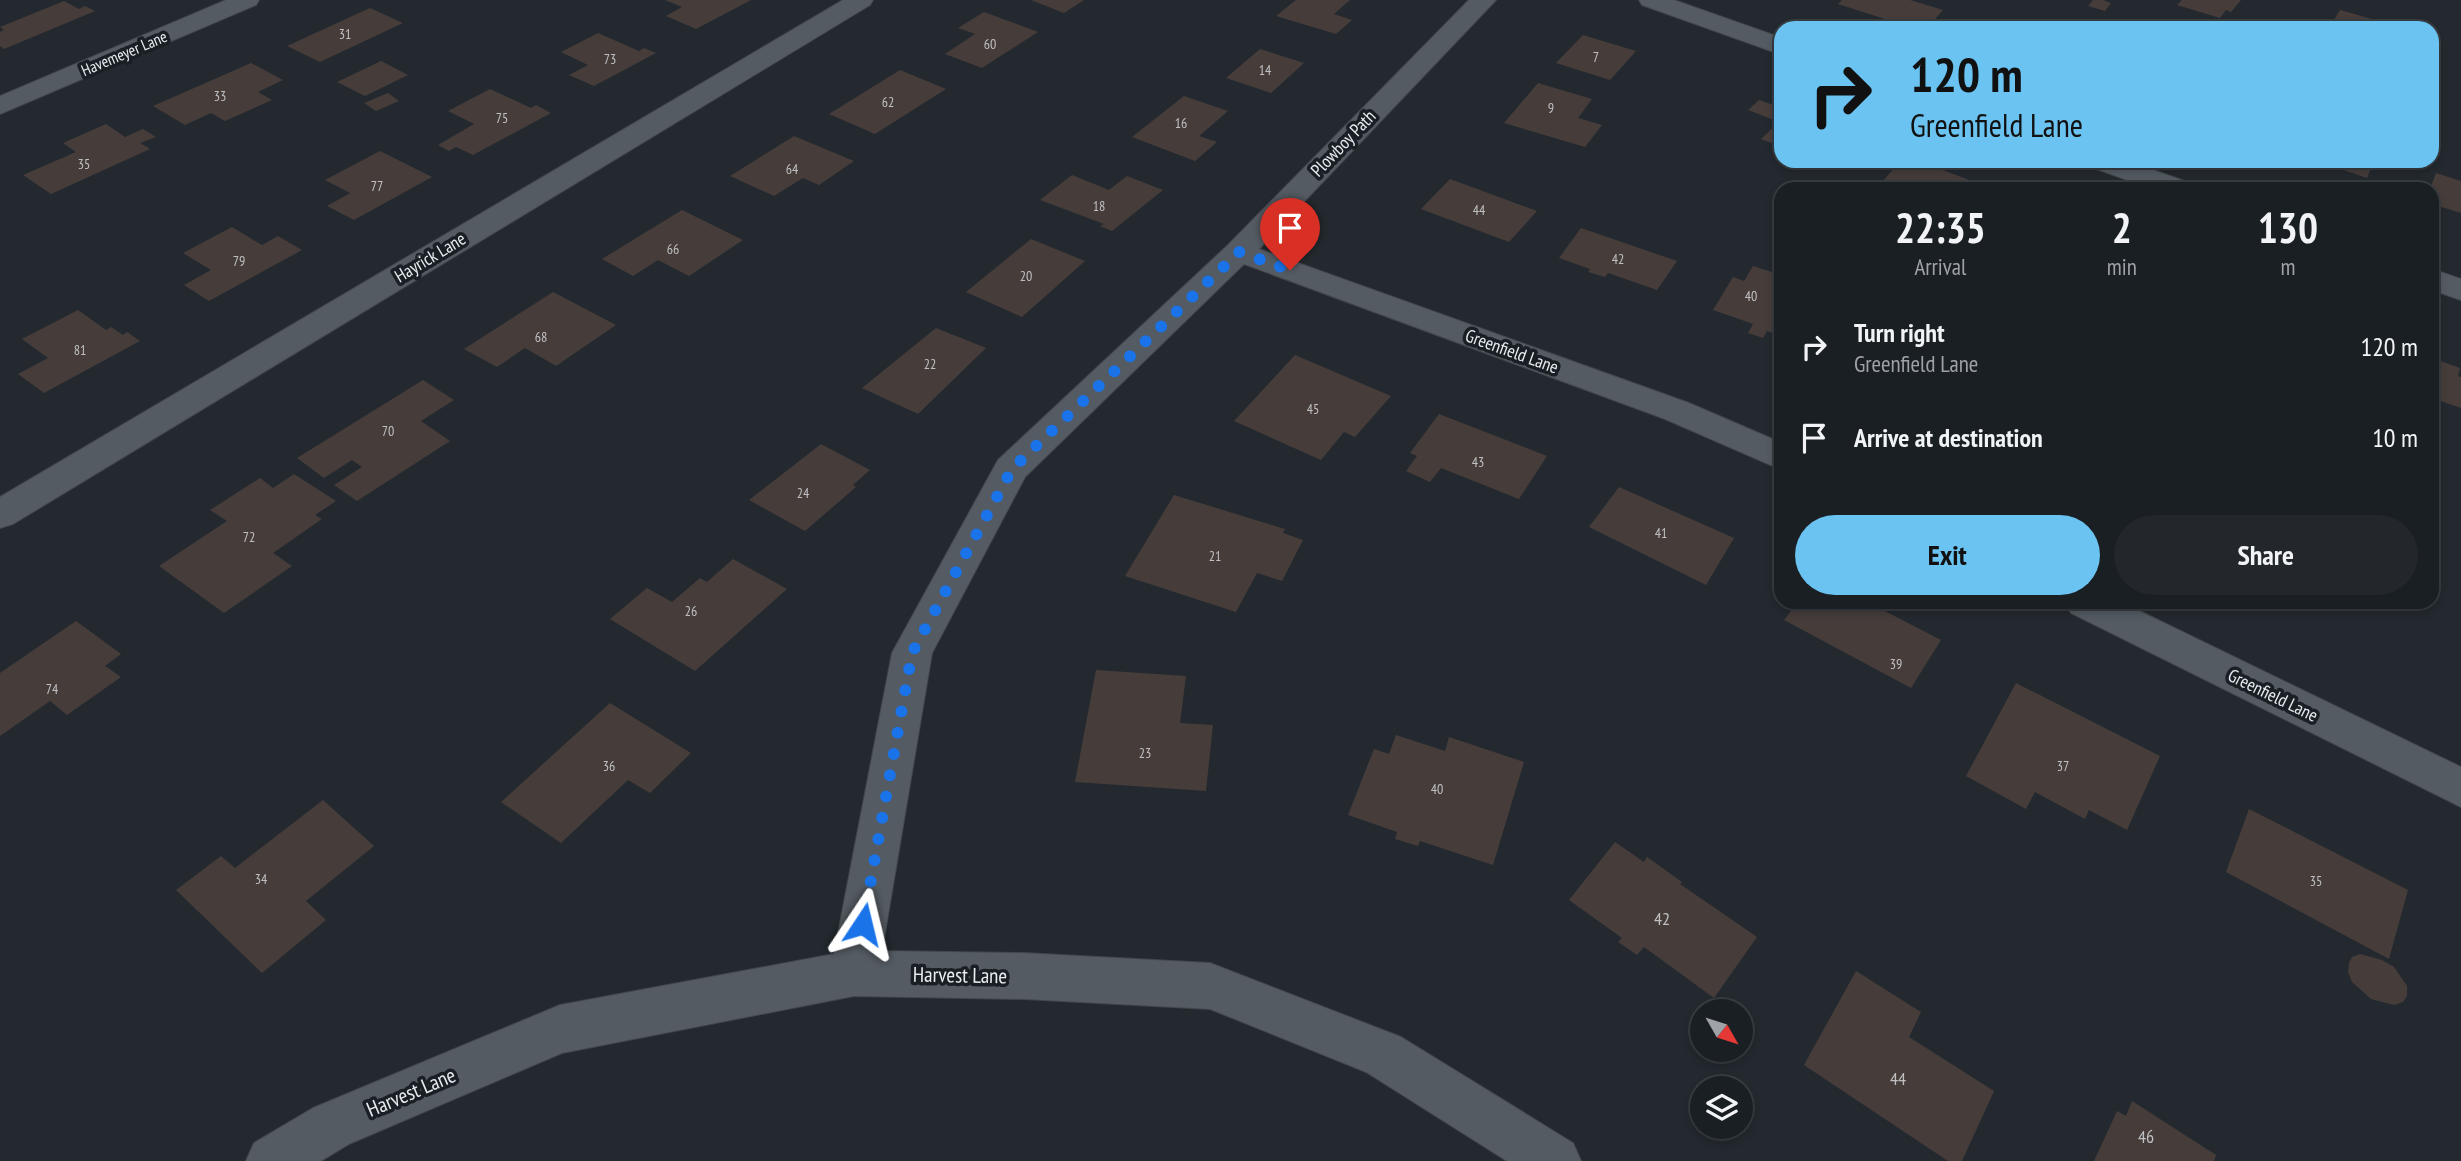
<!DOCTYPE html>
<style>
body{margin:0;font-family:"PT Sans Narrow",sans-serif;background:#23272b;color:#f1f3f6;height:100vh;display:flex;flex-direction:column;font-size:26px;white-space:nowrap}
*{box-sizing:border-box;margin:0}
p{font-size:23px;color:#9fa2a6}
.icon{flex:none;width:38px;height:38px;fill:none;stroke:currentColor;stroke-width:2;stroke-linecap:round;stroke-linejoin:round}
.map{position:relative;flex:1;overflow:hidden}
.details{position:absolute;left:1774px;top:182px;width:665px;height:427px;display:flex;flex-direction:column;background:#1a1f23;border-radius:21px;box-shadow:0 4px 10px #0003,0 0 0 2px #383d41}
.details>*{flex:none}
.top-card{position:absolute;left:1774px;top:21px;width:665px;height:147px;border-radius:21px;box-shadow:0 4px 10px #0003,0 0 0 2px #383d41;background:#6ac3f1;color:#111;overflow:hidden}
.needle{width:46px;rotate:129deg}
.tools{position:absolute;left:1690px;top:999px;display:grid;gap:14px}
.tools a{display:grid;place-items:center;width:63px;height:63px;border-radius:50%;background:#1a1f23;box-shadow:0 4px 10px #0003,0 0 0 2px #383d41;font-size:35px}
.pin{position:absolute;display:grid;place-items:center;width:60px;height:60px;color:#fff;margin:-72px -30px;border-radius:50% 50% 50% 0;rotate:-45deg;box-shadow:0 0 7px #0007}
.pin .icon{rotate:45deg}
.me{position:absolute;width:77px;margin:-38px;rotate:10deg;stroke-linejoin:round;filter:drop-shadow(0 0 5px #0008)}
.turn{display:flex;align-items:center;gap:24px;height:147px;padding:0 21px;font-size:32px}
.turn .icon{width:91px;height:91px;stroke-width:2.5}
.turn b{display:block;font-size:49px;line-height:60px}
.eta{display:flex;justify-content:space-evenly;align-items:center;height:119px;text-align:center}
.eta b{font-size:42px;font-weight:600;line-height:49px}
.primary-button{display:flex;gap:14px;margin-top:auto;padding:14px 21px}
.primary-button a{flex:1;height:80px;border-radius:42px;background:#6ac3f1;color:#111;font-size:28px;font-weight:600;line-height:80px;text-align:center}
.primary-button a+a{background:#23272b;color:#f1f3f6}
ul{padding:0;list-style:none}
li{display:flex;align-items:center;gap:21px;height:91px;padding:0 21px}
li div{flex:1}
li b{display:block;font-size:26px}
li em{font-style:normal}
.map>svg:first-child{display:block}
.building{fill:#463d3b}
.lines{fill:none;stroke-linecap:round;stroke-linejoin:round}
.minor-casing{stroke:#41464b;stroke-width:2}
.tertiary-casing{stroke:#41464b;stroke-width:2}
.minor{fill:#545b62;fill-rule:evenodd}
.tertiary{fill:#545b62;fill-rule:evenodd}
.route{stroke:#1a73e8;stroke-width:12;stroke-dasharray:0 21.6}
.labels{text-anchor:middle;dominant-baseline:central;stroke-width:7;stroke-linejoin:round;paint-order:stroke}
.number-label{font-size:14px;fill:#c0c0c3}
.far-street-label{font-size:16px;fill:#e8ecf0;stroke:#191f25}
.street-label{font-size:18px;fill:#e8ecf0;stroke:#191f25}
.near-number-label{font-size:18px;fill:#c0c0c3}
.near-street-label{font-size:21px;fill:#e8ecf0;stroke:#191f25}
</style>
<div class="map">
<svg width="2461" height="1161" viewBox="0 0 2461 1161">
<rect width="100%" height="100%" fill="#23292f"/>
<!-- building -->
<g class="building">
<polygon points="665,0 751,0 696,29 666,16 682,7"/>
<polygon points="1031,0 1084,0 1064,13"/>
<polygon points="1296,0 1350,0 1334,14 1352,20 1336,34 1276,16"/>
<polygon points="1842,0 1910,0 1943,10 1927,28 1913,28 1838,4"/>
<polygon points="2093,0 2103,0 2111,3 2105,11 2088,6"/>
<polygon points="2182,0 2241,0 2231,12 2226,10 2220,18 2177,5"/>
<polygon points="64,1 79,9 85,6 95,11 4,49 0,46 0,32 4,30 0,27"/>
<polygon points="370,8 403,23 320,62 287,46"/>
<polygon points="2340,10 2400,27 2399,28 2329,28"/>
<polygon points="984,12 1038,32 982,68 945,54 975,34 958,28"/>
<polygon points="2096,20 2115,26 2089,28"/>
<polygon points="598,33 639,51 644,48 656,53 594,86 569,75 588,65 561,52"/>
<polygon points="1583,35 1636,51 1610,80 1556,63"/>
<polygon points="1260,49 1304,63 1271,93 1226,78"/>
<polygon points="381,61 408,75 365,96 337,82"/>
<polygon points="251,63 283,80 258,92 272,100 225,121 211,113 185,125 153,106"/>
<polygon points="900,70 946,89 875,134 829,114"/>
<polygon points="1538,83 1592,99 1578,118 1602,125 1585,147 1504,123"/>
<polygon points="490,89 531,108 536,105 551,113 473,155 456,147 449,151 438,145 474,124 448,111"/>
<polygon points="388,93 399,101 376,111 364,103"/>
<polygon points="1184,96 1228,111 1199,136 1217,142 1195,161 1132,137"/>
<polygon points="1759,100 1782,108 1782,147 1761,139 1779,122 1748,110"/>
<polygon points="106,124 125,137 143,129 156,137 140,143 150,149 51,194 23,175 76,152 63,143"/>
<polygon points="794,136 854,161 819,185 803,178 774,196 730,176"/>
<polygon points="380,151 432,177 354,220 327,206 350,193 325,180"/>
<polygon points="1900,161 1919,161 1993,189 1905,189 1883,181"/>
<polygon points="2317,161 2374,161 2367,178"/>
<polygon points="2436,173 2461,181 2461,213 2432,204 2432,189 2430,189"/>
<polygon points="1072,175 1109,190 1127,176 1163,190 1112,231 1100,226 1104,224 1040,200"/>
<polygon points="1450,179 1537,211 1509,242 1421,209"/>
<polygon points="682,210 743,240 689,276 658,260 633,276 602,259"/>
<polygon points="232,227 262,245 278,236 302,250 209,301 184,285 211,270 183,253"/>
<polygon points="1581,228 1677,261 1657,290 1608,273 1605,277 1588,272 1590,269 1559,258"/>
<polygon points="1031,239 1085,261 1022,317 966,292"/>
<polygon points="1753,266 1782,275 1782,336 1767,331 1763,338 1748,333 1753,324 1713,310 1733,277 1744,281"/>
<polygon points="553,292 616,325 556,366 525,348 497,367 464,349"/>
<polygon points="78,310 106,330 111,327 123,335 127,332 140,341 44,393 18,374 48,358 22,339"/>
<polygon points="936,328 986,348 918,414 862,388"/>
<polygon points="1295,355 1391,396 1355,437 1344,432 1321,460 1234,421"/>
<polygon points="2432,358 2460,368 2458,376 2461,377 2461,408 2432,398"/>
<polygon points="423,380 454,400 421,421 450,441 357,501 334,485 362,467 352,460 324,478 297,458"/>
<polygon points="1439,414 1547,456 1519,499 1441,468 1430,482 1406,471 1417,456 1410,453"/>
<polygon points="821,444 870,470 853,485 856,487 805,531 749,500"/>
<polygon points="294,474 336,501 315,515 322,519 273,553 292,566 224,613 159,566 227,521 210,510 260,478 273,488"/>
<polygon points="1619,487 1734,538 1706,585 1589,527"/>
<polygon points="1174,495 1285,529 1283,533 1303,540 1282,581 1257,573 1236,612 1125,576"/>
<polygon points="733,559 787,589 695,671 610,619 647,588 672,602 700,578 707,582"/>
<polygon points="1798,602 1876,602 1880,604 1877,607 1941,640 1911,688 1784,620"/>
<polygon points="76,621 121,654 105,666 121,677 67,715 50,701 0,736 0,673"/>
<polygon points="1096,670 1186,676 1180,723 1213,725 1206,791 1075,782"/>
<polygon points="2016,683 2160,756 2127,830 2089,810 2085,819 2035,792 2026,809 1966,776"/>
<polygon points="610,703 691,753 650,793 628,780 561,843 501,802"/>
<polygon points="1396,735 1445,751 1449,737 1524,762 1493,865 1420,841 1418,846 1395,839 1397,832 1348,815 1374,749 1389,754"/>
<polygon points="323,800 374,846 306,901 326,920 262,973 176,890 221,856 235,868"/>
<polygon points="2249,809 2408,890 2389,959 2226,872"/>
<polygon points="1615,842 1644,862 1647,857 1682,882 1680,884 1757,937 1714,998 1644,947 1637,955 1618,942 1622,938 1569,900"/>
<polygon points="2360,954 2382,960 2394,967 2407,986 2407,996 2403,1002 2394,1005 2371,999 2352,982 2348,972 2349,963 2352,957"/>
<polygon points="1856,971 1921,1012 1909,1037 1994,1091 1962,1161 1948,1161 1804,1065"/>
<polygon points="2132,1101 2216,1155 2214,1161 2094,1161 2117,1111 2126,1116"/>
</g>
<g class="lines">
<!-- minor casing -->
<g class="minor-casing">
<g id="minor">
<polygon points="843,0 873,0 870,5 13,524 0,528 0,497"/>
<polygon points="1469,0 1496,0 1259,249 1689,403 1782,443 1782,470 1665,419 1244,264 1025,477 932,653 882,951 1024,953 1210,963 1401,1037 1573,1143 1581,1161 1507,1161 1366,1072 1210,1009 1024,999 854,996 562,1053 349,1144 321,1161 246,1161 254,1143 313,1108 560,1005 834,954 892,653 998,460 1228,245"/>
<polygon points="1639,0 1674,0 1782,38 1782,55 1642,5"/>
<polygon points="2087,161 2128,161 2190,183 2195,189 2152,189 2091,167"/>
<polygon points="2432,269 2461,279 2461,300 2432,290"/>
<polygon points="2065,602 2121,602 2461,767 2461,807 2071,613"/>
</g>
</g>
<!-- tertiary casing -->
<g class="tertiary-casing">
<polygon id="tertiary" points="226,0 259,0 256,5 0,114 0,96"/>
</g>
<!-- minor -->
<use href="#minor" class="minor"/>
<!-- tertiary -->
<use href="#tertiary" class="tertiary"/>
</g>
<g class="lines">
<!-- route -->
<polyline class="route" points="863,924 912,653 1012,469 1239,252 1290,270"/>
</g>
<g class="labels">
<!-- number labels -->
<g class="number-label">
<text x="345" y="34">31</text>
<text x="990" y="44">60</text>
<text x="1596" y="57">7</text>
<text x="610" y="59">73</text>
<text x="1265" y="70">14</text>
<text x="220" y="96">33</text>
<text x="888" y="102">62</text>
<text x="1551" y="108">9</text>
<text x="502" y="118">75</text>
<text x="1181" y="123">16</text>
<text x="84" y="164">35</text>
<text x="792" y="169">64</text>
<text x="377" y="186">77</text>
<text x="1099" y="206">18</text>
<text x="1479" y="210">44</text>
<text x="673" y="249">66</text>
<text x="1618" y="259">42</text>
<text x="239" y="261">79</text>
<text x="1026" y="276">20</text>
<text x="1751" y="296">40</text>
<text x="541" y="337">68</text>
<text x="80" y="350">81</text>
<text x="930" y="364">22</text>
<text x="1313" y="409">45</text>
<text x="388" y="431">70</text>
<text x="1478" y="462">43</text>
<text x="803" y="493">24</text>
<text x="1661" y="533">41</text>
<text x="249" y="537">72</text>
<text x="1215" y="556">21</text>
<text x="691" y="611">26</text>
<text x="1896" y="664">39</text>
<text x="52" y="689">74</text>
<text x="1145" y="753">23</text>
<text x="609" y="766">36</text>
<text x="2063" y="766">37</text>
<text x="1437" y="789">40</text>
<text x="261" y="879">34</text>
<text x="2316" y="881">35</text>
</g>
<!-- far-street labels -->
<g class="far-street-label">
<text transform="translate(124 53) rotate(-23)">Havemeyer Lane</text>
</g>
<!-- street labels -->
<g class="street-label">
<text transform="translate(1343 143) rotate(-46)">Plowboy Path</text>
<text transform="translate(430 257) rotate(-31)">Hayrick Lane</text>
<text transform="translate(1512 351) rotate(20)">Greenfield Lane</text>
<text transform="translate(2273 695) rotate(26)">Greenfield Lane</text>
</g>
<!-- near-number labels -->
<g class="near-number-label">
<text x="1662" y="918">42</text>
<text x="1898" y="1078">44</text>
<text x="2146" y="1136">46</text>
</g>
<!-- near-street labels -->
<g class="near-street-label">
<text transform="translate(960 975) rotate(1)">Harvest Lane</text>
<text transform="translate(411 1092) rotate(-23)">Harvest Lane</text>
</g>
</g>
</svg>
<div class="tools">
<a><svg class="needle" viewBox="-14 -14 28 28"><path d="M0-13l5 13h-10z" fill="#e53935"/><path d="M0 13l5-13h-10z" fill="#9fa2a6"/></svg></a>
<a><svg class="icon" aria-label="layers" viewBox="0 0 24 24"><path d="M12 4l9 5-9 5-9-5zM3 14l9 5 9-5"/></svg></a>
</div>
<div class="pin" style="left:1290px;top:270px;background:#d93025"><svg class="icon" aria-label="arrive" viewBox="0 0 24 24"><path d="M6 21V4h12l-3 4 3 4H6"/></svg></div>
<svg class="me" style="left:863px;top:924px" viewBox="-20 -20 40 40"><path d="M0-17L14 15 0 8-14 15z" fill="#1a73e8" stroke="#fff" stroke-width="4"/></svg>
<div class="top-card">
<div class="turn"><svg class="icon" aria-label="right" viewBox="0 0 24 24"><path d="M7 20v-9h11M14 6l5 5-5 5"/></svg><div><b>120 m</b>Greenfield Lane</div></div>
</div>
<section class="details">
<div class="eta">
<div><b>22:35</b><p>Arrival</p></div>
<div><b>2</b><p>min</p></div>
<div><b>130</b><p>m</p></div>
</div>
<ul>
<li><svg class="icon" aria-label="right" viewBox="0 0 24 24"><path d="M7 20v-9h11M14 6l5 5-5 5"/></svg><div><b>Turn right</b><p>Greenfield Lane</p></div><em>120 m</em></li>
<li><svg class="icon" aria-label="arrive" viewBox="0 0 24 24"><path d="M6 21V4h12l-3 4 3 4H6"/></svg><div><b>Arrive at destination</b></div><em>10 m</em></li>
</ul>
<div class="primary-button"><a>Exit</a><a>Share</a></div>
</section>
</div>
